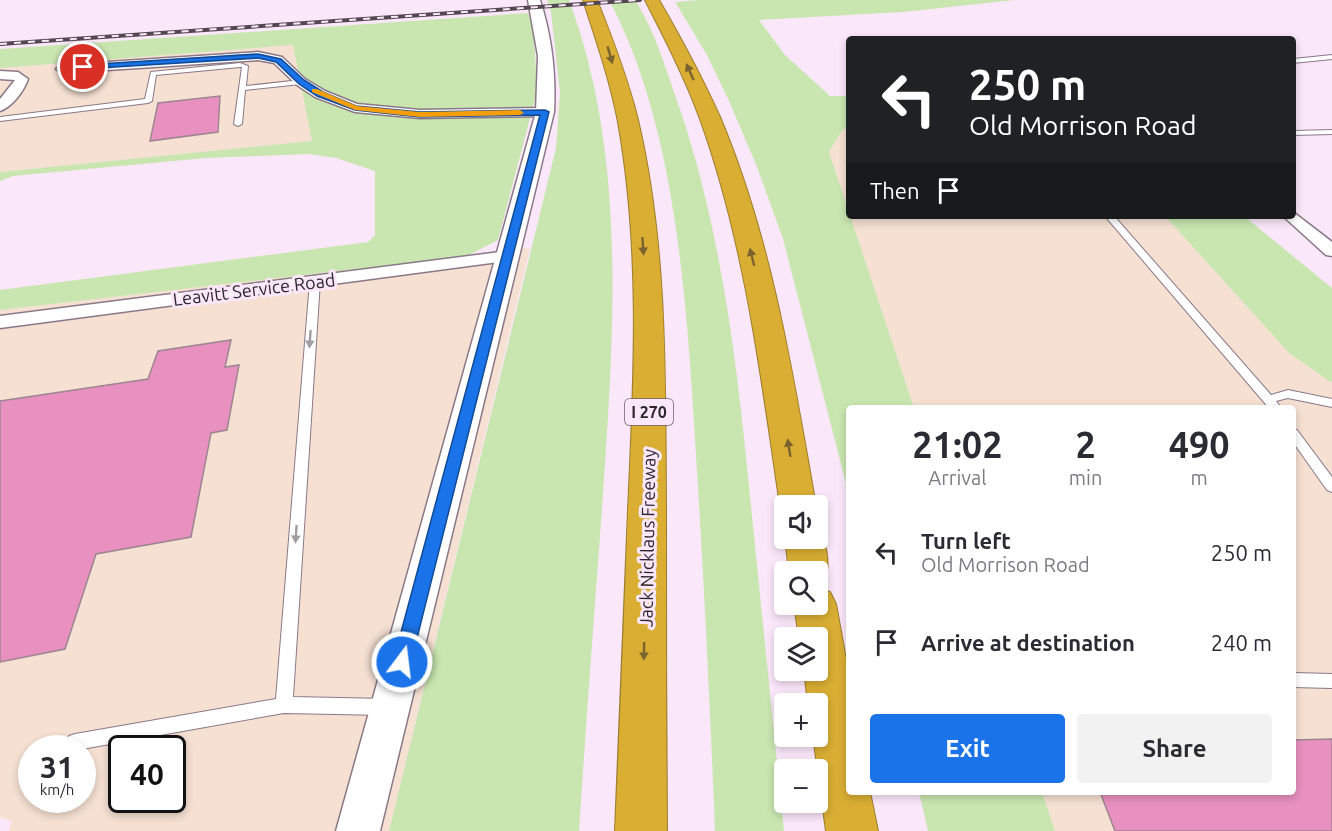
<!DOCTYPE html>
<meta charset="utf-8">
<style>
body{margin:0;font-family:Ubuntu,sans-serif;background:#f2f2f3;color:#2b2b33;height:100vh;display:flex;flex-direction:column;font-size:22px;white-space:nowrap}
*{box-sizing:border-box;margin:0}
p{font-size:20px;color:#7c7c81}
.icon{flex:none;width:33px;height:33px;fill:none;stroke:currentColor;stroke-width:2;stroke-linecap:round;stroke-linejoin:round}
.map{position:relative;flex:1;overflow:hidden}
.side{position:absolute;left:846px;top:405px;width:450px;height:390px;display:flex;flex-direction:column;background:#fff;border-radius:6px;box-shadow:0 3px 9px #0003}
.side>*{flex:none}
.hud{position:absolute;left:846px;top:36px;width:450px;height:183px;border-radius:6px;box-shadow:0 3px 9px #0003;background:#202124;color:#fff;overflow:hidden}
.controls{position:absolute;left:774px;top:495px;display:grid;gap:12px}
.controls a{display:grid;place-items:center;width:54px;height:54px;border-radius:6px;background:#fff;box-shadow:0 3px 9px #0003;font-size:30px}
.speed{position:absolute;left:18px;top:735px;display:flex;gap:12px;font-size:30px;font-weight:700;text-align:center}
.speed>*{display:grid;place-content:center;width:78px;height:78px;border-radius:50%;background:#fff;box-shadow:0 3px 9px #0003;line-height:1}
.speed small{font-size:15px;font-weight:400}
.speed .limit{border:3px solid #111;border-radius:9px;background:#fff;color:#111}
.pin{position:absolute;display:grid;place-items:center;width:51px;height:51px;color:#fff;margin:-26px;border:3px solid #fff;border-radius:50%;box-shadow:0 2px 6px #0007}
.me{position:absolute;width:66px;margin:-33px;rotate:15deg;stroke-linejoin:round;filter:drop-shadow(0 0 4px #0008)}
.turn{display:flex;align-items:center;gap:21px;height:126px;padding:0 24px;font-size:27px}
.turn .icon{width:78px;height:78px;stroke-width:2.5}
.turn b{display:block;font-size:42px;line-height:51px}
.then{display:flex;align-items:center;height:57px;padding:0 24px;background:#0003;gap:12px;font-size:22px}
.eta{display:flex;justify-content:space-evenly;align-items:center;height:102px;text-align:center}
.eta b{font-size:36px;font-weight:700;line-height:42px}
.primary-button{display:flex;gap:12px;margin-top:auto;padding:12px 24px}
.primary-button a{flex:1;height:69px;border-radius:6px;background:#1a73e8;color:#fff;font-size:24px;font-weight:700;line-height:69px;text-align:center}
.primary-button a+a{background:#f2f2f3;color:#2b2b33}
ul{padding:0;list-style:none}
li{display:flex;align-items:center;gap:18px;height:90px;padding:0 24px}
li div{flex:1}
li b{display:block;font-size:22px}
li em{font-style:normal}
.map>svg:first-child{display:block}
.industrial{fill:#f5e0d2;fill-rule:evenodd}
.green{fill:#c9e6b0}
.building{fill:#e890bf;stroke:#9d8591;stroke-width:1.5}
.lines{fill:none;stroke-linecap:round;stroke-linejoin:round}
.service-casing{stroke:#8a7889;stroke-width:2}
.minor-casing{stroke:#8a7889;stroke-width:3}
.tertiary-casing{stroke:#8a7889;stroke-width:3}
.motorway-casing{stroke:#9d7e31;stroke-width:2}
.service{fill:#fff;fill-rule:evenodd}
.minor{fill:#fff;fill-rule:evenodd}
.tertiary{fill:#fff;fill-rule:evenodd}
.motorway{fill:#d9ae33;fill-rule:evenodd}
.rail-casing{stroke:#534852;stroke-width:4}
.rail{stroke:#fbe7fa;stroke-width:2;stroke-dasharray:7;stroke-linecap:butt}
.oneway{fill:#7b6330}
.oneway2{fill:#a19da0}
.route{fill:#1a73e8;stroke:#114b97;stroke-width:1.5}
.slow{fill:#f59e0b}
.labels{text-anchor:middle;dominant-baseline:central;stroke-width:6;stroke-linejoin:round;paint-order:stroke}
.shield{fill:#fbe7fa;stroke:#6c606a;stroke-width:1.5}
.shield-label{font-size:16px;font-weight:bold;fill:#2e262d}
.street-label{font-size:18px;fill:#2e262d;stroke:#fbe7fa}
</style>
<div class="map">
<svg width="1332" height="831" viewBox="0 0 1332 831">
<rect width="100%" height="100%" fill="#fbe7fa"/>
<!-- industrial -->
<g class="industrial">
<polygon points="293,45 312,141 0,172 0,68"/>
<polygon points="843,129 849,129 849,213 829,152"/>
<polygon points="850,216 1165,216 1289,353 1332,383 1332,831 1055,831 1042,792 1293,792 1293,408 914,408"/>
<path d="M530 248 389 831H9L12 821 0 817V310ZM32 748H82V800H32ZM122 748H172V800H122Z"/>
</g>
<!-- green -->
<g class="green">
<path d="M547 0H569C629 161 613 341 602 509 594 616 586 724 579 831H389L556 148 560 92 551 12Z"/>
<path d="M609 0H635C656 32 667 73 680 109 723 237 738 372 751 506 762 614 773 723 784 831H715C710 706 704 581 696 455 687 311 678 129 609 0Z"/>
<polygon points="698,0 1015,0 903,12 759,20 785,55 830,96 849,96 849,129 843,129 829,152 914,408 849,408 849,495 783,239 757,167 729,101 707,55 675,2"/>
<polygon points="528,13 534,31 537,92 498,240 467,256 0,310 0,290 368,242 375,235 375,171 336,158 309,154 206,158 13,176 0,181 0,172 312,141 293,45 0,68 0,49"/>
<polygon points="1165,216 1244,216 1332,288 1332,383 1289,353"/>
<polygon points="919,792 1042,792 1055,831 928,831"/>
</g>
<!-- building -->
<g class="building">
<polygon points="220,96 218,132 150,141 158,103"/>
<polygon points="231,340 225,367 239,365 227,430 211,433 191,537 96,554 65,649 0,662 0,401 148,379 158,351"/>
<polygon points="1332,739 1332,831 1115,831 1100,792 1293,792 1293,740"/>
</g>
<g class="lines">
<!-- service casing -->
<g class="service-casing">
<g id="service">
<polygon points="1332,55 1332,59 1293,63 1293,59"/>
<polygon points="240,63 248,66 246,86 301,80 304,82 301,84 245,90 242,124 238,126 234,124 242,67 240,67 156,75 152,101 148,103 0,121 0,117 145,99 151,72"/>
<polygon points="1332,130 1332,134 1293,135 1293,131"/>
<polygon points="1105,216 1114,216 1271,395 1288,390 1332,399 1332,407 1288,398 1276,401 1281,408 1269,408"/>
<polygon points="315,278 320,281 293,697 386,699 392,702 394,707 392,712 386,715 284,713 82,749 69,748 66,742 69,736 75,734 276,699 310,281"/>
<polygon points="1293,429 1297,430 1332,477 1332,492 1327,490 1293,442"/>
<polygon points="1293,673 1332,674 1332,688 1293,687"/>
</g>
</g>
<!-- minor casing -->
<g class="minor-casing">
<g id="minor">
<polygon points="258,52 282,57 305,79 325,91 357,104 420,110 545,108 552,112 545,116 420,118 355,112 315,97 297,85 274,63 258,60 62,73 56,69 62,65"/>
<path d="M0 71 18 72 28 79C24 91 12 107 0 111V99L15 80 0 79Z"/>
<polygon points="1293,212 1332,242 1332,256 1326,255 1283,216 1293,216"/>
<polygon points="508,251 514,252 517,256 514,260 0,328 0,316"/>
</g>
</g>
<!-- tertiary casing -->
<g class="tertiary-casing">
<path id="tertiary" d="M528 0H540C552 37 556 73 554 112L380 831H336L536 112 538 56Z"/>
</g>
<!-- motorway casing -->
<g class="motorway-casing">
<g id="motorway">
<path d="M583 0H597C613 40 628 79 638 120 668 247 665 380 666 509 666 616 666 724 667 831H615C620 724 624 617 628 510 634 381 641 250 618 122 610 80 596 40 583 0Z"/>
<path d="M645 0H659C681 38 702 77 720 117 772 240 793 375 816 506H784V515L780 506C761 376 745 244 700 119 685 78 665 39 645 0Z"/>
<path d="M818 527C826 544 832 566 823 583L818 585V572H789L785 538H818Z"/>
<polygon points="818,588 830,592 836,604 849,676 849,792 870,792 878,831 826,831 813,736 818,736 818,704 808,704 804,670 818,670 818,638 799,638 794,604 818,604"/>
</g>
</g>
<!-- service -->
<use href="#service" class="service"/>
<!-- minor -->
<use href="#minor" class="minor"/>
<!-- tertiary -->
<use href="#tertiary" class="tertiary"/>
<!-- motorway -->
<use href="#motorway" class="motorway"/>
<!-- rail casing -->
<g class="rail-casing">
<polyline id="rail" points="0,44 640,0"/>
</g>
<!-- rail -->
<use href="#rail" class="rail"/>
</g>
<!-- one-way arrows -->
<defs><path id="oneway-solid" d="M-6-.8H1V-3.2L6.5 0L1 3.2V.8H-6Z" transform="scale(1.5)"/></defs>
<g class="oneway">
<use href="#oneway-solid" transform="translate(610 55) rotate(74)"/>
<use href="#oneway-solid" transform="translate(690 72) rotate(-114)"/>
<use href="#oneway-solid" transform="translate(643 246) rotate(86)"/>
<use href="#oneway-solid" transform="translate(752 257) rotate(-104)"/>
<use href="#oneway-solid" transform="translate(789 448) rotate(-99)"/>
<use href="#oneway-solid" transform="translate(644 651) rotate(91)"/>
</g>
<g class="oneway2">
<use href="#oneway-solid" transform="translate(310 339) rotate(94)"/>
<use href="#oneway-solid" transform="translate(296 534) rotate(94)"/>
</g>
<!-- route -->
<polygon class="route" points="258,54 281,59 304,80 323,92 356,106 420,112 545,110 549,112 411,662 409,668 402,670 396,668 393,662 540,115 420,117 355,110 317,96 299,84 276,62 258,58 83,69 79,67 83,65"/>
<!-- slow -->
<polygon class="slow" points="312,89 317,89 357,106 420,112 520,110 524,113 520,115 420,117 355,110 312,92"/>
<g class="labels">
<!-- shield labels -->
<rect class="shield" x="625" y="399" width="48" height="26" rx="4.5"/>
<g class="shield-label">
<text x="649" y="412">I 270</text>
</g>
<!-- street labels -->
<g class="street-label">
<text transform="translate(254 289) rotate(-7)">Leavitt Service Road</text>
<text transform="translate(647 538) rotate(-89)">Jack Nicklaus Freeway</text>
</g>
</g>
</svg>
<div class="controls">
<a><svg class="icon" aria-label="sound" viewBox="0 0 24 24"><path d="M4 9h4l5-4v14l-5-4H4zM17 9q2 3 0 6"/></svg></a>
<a><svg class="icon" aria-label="search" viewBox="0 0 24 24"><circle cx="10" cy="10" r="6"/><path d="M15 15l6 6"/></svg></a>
<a><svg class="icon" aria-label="layers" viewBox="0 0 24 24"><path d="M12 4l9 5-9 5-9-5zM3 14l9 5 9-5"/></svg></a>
<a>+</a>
<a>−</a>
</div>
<div class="speed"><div>31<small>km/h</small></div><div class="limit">40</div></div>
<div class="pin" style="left:83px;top:67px;background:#d93025"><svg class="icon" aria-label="arrive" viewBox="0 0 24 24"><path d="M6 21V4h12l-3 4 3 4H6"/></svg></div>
<svg class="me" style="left:402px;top:662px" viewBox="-20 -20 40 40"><circle r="17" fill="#1a73e8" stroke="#fff" stroke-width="3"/><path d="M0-11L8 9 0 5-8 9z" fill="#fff"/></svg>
<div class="hud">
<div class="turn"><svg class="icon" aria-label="left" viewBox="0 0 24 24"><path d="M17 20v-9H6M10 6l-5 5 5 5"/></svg><div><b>250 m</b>Old Morrison Road</div></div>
<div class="then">Then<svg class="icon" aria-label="arrive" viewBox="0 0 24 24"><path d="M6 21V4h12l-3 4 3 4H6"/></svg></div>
</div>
<section class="side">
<div class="eta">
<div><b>21:02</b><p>Arrival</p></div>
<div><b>2</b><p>min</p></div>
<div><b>490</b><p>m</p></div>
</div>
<ul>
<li><svg class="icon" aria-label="left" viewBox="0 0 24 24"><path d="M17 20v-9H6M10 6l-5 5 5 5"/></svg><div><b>Turn left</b><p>Old Morrison Road</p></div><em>250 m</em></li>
<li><svg class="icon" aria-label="arrive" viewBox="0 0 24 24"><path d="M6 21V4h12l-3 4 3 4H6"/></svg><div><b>Arrive at destination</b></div><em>240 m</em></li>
</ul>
<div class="primary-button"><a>Exit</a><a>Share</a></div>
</section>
</div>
